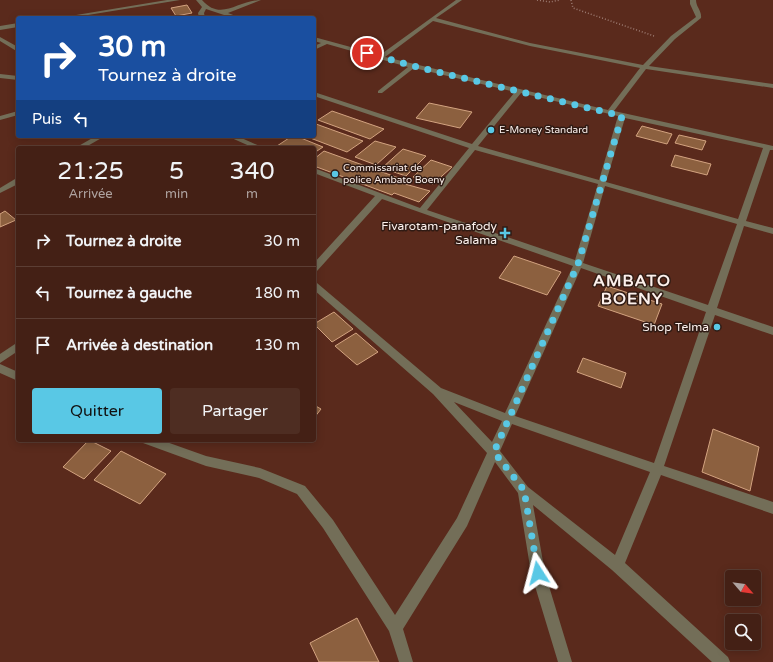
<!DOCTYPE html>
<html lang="fr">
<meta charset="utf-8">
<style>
body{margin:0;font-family:"Varela Round",sans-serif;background:#4e2d22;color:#f1f3f6;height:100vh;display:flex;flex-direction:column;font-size:15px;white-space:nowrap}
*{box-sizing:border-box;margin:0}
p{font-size:13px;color:#afa3a0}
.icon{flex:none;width:22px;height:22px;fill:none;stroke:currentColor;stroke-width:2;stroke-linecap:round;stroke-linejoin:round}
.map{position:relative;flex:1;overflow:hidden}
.sheet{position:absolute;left:16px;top:146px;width:300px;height:296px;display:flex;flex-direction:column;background:#442015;border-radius:4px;box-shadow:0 2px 10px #0003,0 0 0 1px #5c3e34}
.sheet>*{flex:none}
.guide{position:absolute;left:16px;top:16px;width:300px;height:122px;border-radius:4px;box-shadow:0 2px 10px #0003,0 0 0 1px #5c3e34;background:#1a4fa0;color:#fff;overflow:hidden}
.needle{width:26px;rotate:118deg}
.buttons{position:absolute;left:725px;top:570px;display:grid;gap:8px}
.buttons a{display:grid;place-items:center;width:36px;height:36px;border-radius:4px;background:#442015;box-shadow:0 2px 10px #0003,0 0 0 1px #5c3e34;font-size:20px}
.pin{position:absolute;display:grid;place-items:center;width:34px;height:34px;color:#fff;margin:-17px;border:2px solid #fff;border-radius:50%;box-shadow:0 1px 4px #0007}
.me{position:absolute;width:44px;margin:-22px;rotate:351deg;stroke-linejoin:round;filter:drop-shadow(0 0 3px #0008)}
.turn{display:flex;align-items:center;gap:14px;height:84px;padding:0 16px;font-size:18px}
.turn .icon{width:52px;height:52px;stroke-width:2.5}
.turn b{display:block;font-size:28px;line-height:34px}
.then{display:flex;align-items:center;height:38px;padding:0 16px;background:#0003;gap:8px;font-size:15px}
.eta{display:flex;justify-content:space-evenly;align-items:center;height:68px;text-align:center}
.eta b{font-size:24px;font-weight:600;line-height:28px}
.action{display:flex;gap:8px;margin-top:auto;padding:8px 16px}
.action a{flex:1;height:46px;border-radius:4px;background:#59c8e5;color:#111;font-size:16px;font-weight:600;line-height:46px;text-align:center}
.action a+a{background:#4e2d22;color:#f1f3f6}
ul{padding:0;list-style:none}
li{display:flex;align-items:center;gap:12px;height:52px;padding:0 16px;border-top:1px solid #5c3e34}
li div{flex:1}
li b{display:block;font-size:15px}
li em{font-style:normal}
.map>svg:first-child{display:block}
.building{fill:#8c603f;stroke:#d3a380}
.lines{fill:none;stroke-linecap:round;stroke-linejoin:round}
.path{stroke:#9d7c73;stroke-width:1.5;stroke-dasharray:1 2;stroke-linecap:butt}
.minor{fill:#736e58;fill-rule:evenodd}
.route{stroke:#59c8e5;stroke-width:7;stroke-dasharray:0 12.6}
.poi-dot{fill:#59c8e5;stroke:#301b14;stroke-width:1.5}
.labels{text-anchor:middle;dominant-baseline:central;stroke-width:3;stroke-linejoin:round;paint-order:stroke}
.far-poi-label{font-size:10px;fill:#fcf0ec;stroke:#301b14;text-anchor:start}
.poi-label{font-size:12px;fill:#fcf0ec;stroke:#301b14;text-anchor:end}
.district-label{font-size:16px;font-weight:bold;letter-spacing:1px;fill:#fcf0ec;stroke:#301b14}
</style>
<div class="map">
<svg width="773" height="662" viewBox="0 0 773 662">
<rect width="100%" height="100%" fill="#5a2a1c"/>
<!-- building -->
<g class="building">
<polygon points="187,5 192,13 176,16 171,8"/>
<polygon points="429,103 472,112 460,128 416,118"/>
<polygon points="332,111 384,129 370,139 318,120"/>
<polygon points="316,124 363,141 347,152 305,136 314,136 314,125"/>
<polygon points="642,126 672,134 667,144 636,136"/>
<polygon points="679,135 706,141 702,150 675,143"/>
<polygon points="292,136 296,136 323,147 314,153 314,148 283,148 277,146"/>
<polygon points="375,141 396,147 376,165 355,157"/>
<polygon points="403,149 426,156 406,176 382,168"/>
<polygon points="324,151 407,181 405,184 430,191 419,202 394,193 392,195 314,166 314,159"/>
<polygon points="675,155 711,164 707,175 671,166"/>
<polygon points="431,160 452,167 433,184 413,177"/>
<polygon points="5,211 16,220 0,227 0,214"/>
<polygon points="514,256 561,272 547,295 499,278"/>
<polygon points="607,286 662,304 654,325 598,306"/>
<polygon points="334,312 353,329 332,342 314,324"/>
<polygon points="356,333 378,352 357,365 335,346"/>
<polygon points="583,358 626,373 621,388 577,372"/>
<polygon points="314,405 321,409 314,418"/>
<polygon points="713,429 759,447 750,491 702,472"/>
<polygon points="89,440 111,451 84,479 63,467"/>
<polygon points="121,451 166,474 140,504 94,480"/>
<polygon points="357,618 379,662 319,662 310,643"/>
</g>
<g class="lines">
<!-- path -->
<g class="path">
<polyline points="537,0 550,2 560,0"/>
<polyline points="571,0 573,8 654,36"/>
</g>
<!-- minor -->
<g class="minor">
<polygon points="167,0 180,0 88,15 94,18 81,17 58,18"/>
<path d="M196 0H202C221 22 238 0 261 0L228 13 241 18H233L206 9 204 13 205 18H199L198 13 202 7Z"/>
<path d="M456 0H462L436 18 530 43 643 65 671 36 696 17 690 4V0H696C696 7 702 11 701 18L675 39 649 66 773 84V88L646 69 614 111 773 146V150H770L746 221 773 228V234L744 226 717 308 773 327V335L715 315 664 466 773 502V514L661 475 625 563 728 657 730 662H712L612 570 533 505 545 573 572 662H558L531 573 518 493 495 462 467 526 403 629 413 662H399L389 631 323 528 297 494 259 478 206 466 143 443 141 440H161L206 456 260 468 305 486 333 520 395 615 457 518 487 453 433 394 314 290V282L317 283 441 388 505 413 573 266 382 199 317 271 314 272V263L375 196 314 173V168L420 208 469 148 314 96V92L472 144 515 92 414 68 382 93H378V91L408 67 327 44 314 50V46L321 43 314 41V37L380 55ZM433 21 530 46 640 68 608 110 385 57ZM521 93 618 116 599 180 478 146ZM625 118 763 148 738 219 606 182ZM475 150 598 184 575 260 427 210ZM605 186 737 224 708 305 583 263ZM581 268 706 312 654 463 515 416ZM454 402 502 421 492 442ZM512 424 650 472 615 555 528 487 500 451Z"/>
<polygon points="18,23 18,27 0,30 0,26"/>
<polygon points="0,37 18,47 18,52 0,41"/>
<polygon points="0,74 18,76 18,80 0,78"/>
<polygon points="18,111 18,115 0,120 0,116"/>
<polygon points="96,136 105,136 84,148 75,148"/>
<polygon points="227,136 237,136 264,148 254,148"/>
<polygon points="15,179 18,179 18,184 0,193 0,188"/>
<polygon points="18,342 18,351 0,363 0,354"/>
<polygon points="0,364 18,372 18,381 0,373"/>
</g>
</g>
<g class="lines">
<!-- route -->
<polyline class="route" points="367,53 413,66 622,116 578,264 494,452 524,490 538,573"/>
</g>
<!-- markers -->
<g class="poi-dot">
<circle cx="491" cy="130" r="4"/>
<circle cx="335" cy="174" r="4"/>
<path d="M503 227h4v4h4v4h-4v4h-4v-4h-4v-4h4z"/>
<circle cx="717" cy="327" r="4"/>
</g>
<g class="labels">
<!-- far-poi labels -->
<g class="far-poi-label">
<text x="499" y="130">E-Money Standard</text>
<text x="343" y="168">Commissariat de<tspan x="343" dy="12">police Ambato Boeny</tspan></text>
</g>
<!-- poi labels -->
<g class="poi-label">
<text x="497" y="226">Fivarotam-panafody<tspan x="497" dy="14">Salama</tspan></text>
<text x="709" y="327">Shop Telma</text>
</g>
<!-- district labels -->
<g class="district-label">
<text x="632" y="281">AMBATO<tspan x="632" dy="18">BOENY</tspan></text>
</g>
</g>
</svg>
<div class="buttons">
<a><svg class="needle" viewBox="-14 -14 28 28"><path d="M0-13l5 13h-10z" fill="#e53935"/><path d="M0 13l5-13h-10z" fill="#afa3a0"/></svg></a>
<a><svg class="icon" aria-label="search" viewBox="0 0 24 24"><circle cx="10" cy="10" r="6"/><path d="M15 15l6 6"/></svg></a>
</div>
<div class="pin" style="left:367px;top:53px;background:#d93025"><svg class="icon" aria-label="arrive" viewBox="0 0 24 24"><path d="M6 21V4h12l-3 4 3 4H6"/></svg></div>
<svg class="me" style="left:538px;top:573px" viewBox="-20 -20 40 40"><path d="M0-17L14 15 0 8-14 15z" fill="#59c8e5" stroke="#fff" stroke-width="4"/></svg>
<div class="guide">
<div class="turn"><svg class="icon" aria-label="right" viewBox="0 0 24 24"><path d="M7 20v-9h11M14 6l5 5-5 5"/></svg><div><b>30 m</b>Tournez à droite</div></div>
<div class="then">Puis<svg class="icon" aria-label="left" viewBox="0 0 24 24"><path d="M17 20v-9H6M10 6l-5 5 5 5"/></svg></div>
</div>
<section class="sheet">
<div class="eta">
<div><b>21:25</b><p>Arrivée</p></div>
<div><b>5</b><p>min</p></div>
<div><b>340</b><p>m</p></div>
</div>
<ul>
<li><svg class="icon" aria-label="right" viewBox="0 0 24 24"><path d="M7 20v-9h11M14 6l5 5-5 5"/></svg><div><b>Tournez à droite</b></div><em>30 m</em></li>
<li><svg class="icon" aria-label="left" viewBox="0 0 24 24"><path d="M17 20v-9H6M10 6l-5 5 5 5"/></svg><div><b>Tournez à gauche</b></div><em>180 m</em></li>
<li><svg class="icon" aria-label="arrive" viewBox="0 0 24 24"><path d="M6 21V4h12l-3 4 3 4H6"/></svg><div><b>Arrivée à destination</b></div><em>130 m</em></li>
</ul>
<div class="action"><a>Quitter</a><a>Partager</a></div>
</section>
</div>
